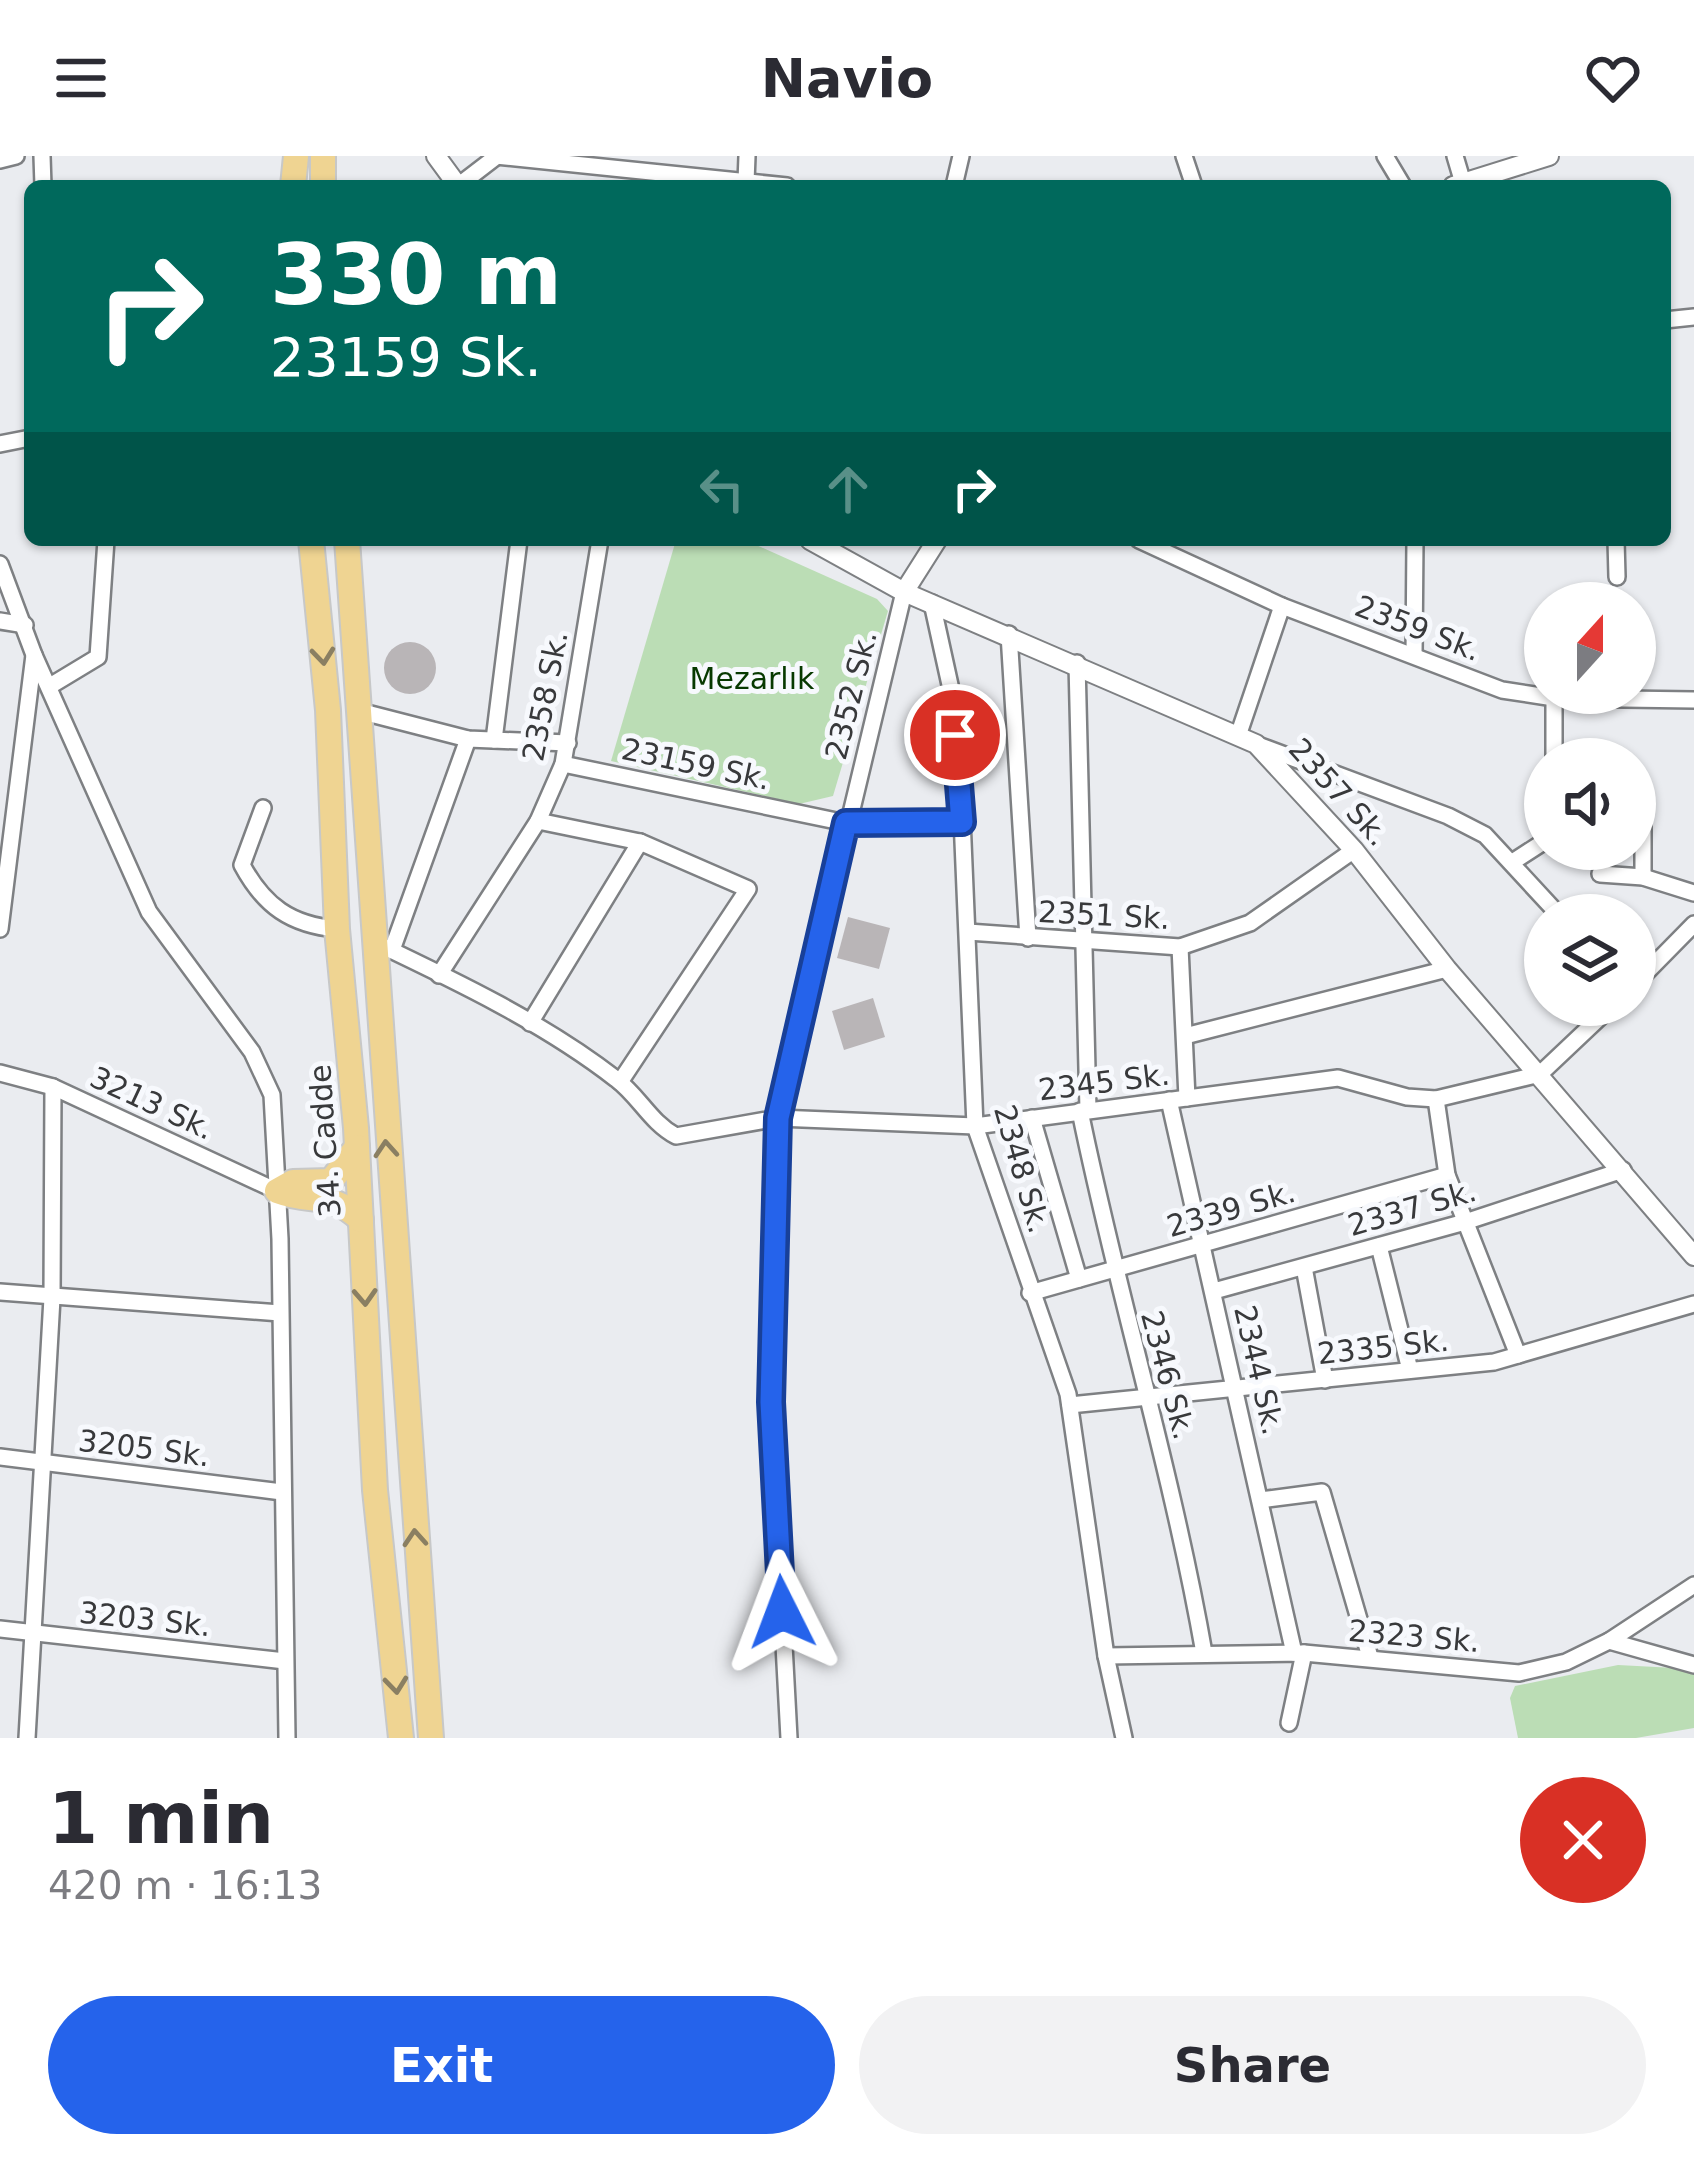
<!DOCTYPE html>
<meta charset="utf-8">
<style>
body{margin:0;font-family:"DejaVu Sans",sans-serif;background:#f2f2f3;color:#2b2b33;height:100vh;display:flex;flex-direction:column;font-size:45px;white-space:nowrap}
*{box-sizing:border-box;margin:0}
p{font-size:39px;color:#7c7c81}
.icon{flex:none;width:66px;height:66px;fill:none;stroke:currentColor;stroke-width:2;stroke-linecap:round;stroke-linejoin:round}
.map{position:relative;height:1582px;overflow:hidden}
.sheet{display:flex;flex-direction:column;background:#fff;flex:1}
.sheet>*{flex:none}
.hud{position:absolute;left:24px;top:24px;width:1647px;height:366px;border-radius:18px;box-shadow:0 3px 9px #0004;background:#00695c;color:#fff;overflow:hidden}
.needle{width:78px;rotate:21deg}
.fabs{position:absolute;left:1524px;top:426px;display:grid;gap:24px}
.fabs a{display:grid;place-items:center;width:132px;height:132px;border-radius:50%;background:#fff;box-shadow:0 3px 9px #0004;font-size:60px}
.pin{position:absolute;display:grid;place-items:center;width:102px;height:102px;color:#fff;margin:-51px;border:6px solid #fff;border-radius:50%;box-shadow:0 3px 12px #0007}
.me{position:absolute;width:132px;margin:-66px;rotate:357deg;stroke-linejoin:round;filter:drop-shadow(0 0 9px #0008)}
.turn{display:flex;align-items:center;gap:42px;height:252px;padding:0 48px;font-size:54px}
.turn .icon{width:156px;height:156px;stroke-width:2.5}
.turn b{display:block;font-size:84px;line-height:102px}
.lanes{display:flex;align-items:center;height:114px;padding:0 48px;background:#0003;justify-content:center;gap:60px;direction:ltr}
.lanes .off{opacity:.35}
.round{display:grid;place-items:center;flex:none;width:126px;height:126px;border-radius:63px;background:#f2f2f3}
.headline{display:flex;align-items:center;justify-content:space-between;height:204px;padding:0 48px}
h1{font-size:72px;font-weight:700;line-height:90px}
.button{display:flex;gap:24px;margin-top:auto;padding:24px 48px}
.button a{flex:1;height:138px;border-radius:72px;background:#2563eb;color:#fff;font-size:48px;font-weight:700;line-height:138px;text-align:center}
.button a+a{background:#f2f2f3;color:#2b2b33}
header{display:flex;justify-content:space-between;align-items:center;height:156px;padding:0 48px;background:#fff;font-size:54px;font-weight:700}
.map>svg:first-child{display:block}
.green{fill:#bbddb5}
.building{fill:#b9b5b7}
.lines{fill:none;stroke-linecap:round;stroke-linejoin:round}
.minor-casing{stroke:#7e8083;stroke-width:20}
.tertiary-casing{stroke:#7e8083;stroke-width:22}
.primary-casing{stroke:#c7c8c8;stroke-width:28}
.minor{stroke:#fff;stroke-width:15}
.tertiary{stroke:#fff;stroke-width:18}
.primary{stroke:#efd492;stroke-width:24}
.oneway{stroke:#8a7f62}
.route-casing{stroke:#184099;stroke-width:30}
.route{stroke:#2563eb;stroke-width:21}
.labels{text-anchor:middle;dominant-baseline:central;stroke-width:10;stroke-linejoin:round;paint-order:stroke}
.street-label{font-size:30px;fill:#38393b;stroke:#f7f9fd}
.park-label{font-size:30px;fill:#073900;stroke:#f7f9fd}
</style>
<header><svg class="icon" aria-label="menu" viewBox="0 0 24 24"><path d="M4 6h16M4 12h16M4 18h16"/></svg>Navio<svg class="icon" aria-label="heart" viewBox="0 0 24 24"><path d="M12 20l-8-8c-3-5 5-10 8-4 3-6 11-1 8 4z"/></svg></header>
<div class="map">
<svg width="1694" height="1582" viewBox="0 0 1694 1582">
<rect width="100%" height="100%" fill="#eaecf0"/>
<!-- green -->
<g class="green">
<polygon points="676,384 745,384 877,443 888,455 833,640 799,648 611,605"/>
<polygon points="1618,1509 1694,1513 1694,1572 1636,1582 1518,1582 1510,1542 1515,1530"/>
</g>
<!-- building -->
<g class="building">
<circle cx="410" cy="512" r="26"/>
<polygon points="848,761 890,772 879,813 837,802"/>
<polygon points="873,842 885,881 844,894 832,855"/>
</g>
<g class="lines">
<!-- minor casing -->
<g class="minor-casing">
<g id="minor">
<polyline points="42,0 43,30"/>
<polyline points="496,0 787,30"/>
<polyline points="1184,0 1194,30"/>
<polyline points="1385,0 1403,30"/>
<polyline points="1455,0 1463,27"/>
<polyline points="0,4 16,0"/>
<polyline points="746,26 747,0"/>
<polyline points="458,30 497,0"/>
<polyline points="954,30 961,0"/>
<polyline points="1665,164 1694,161"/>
<polyline points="0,288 30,282"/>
<polyline points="1139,384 1282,450 1502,534 1554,542 1694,544"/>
<polyline points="1616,384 1617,421"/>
<polyline points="0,408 34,499 0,773"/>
<polyline points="932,447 952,538 962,662 975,970 1068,1238 1106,1500 1124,1582"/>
<polyline points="0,465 25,469"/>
<polyline points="1009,478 1028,782"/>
<polyline points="34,499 149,756 252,896 272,939 280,1083 287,1582"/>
<polyline points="1414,499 1415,384"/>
<polyline points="1077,507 1088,954"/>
<polyline points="50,530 98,501 106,384"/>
<polyline points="1554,542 1554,603"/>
<polyline points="359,555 468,583 568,587"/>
<polyline points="1239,577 1282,450"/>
<polyline points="494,584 519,384"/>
<polyline points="1258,589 1448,660 1485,679 1559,759"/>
<polyline points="563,608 846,667 962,666"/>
<path d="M263 652 242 709C264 750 291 769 337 773"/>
<polyline points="538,665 640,686 748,733 620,926"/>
<polyline points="1643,671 1643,721"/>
<polyline points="1514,705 1545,685"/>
<polyline points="1600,718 1643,721 1694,737"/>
<polyline points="968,776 1180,791 1250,767 1354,694"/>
<path d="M374 786C456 825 544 867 616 923 639 940 650 966 676 980L778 962 975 970 1338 922 1407 941 1436 943 1540 918 1613 849"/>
<polyline points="1180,791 1187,942"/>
<polyline points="392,794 468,583"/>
<polyline points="439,819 538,665 563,608 600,384"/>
<polyline points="1635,828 1694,768"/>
<polyline points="530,867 640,686"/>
<polyline points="1185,880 1447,813"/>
<polyline points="0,917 53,931 277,1035"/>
<polyline points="1436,943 1447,1019 1518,1199"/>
<polyline points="1169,944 1294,1497"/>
<path d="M1080 955C1117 1137 1172 1314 1204 1497"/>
<polyline points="1032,962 1079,1123"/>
<polyline points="1379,1090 1410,1214"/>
<polyline points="1304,1111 1325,1224"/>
<polyline points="1214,1135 1465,1066 1623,1014"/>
<polyline points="0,1136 280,1157"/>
<polyline points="1030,1137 1447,1019"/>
<polyline points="1070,1249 1494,1206 1694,1148"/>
<polyline points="0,1301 282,1336"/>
<polyline points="1260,1344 1322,1336 1370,1501"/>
<polyline points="0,1473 285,1505"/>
<polyline points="1609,1485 1694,1509"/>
<polyline points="1106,1500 1304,1497 1519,1517 1566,1506 1609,1485 1694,1429"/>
<polyline points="1289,1567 1304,1497"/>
<polyline points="27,1582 52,1142 53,931"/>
<polyline points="789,1582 771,1246 778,962 904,436"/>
</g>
</g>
<!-- tertiary casing -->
<g class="tertiary-casing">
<g id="tertiary">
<polyline points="436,0 458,30"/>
<polyline points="1453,30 1549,0"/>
<polyline points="810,384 904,436 1256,588 1354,694 1447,813 1694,1100"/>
<polyline points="904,436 937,384"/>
</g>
</g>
<!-- primary casing -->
<g class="primary-casing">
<g id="primary">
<polyline points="323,0 323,30"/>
<polyline points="293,30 296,0"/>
<polyline points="311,384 328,554 337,773 356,972 375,1334 401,1582"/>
<polyline points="347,384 431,1582"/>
<path d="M357 991 331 1025 293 1026 277 1035C314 1049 328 1033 361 1064"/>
</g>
</g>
<!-- minor -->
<use href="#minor" class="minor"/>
<!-- tertiary -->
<use href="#tertiary" class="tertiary"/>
<!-- primary -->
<use href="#primary" class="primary"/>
</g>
<!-- one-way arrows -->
<defs><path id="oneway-chevron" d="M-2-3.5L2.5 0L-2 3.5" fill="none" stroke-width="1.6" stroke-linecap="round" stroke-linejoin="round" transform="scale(3)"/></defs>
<g class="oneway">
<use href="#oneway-chevron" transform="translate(323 500) rotate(84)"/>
<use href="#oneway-chevron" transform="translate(386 993) rotate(-94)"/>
<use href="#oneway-chevron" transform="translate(365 1141) rotate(87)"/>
<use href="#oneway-chevron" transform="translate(415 1382) rotate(-94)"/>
<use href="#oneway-chevron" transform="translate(396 1529) rotate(84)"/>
</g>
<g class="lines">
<!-- route casing -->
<g class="route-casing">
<polyline id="route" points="782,1456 771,1246 778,962 846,667 962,666 955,579"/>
</g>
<!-- route -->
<use href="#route" class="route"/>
</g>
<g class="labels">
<!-- street labels -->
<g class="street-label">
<text transform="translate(1418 472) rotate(21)">2359 Sk.</text>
<text transform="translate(851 539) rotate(-76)">2352 Sk.</text>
<text transform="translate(545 540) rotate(-79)">2358 Sk.</text>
<text transform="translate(696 608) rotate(12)">23159 Sk.</text>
<text transform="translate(1339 636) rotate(48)">2357 Sk.</text>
<text transform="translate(1104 759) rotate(3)">2351 Sk.</text>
<text transform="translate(1104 926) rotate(-7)">2345 Sk.</text>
<text transform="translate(152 947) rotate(25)">3213 Sk.</text>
<text transform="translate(325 985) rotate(-94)">34. Cadde</text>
<text transform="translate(1022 1013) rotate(74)">2348 Sk.</text>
<text transform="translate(1412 1052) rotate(-16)">2337 Sk.</text>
<text transform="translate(1231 1053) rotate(-16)">2339 Sk.</text>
<text transform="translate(1383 1191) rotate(-6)">2335 Sk.</text>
<text transform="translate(1259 1214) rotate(77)">2344 Sk.</text>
<text transform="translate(1168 1219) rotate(75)">2346 Sk.</text>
<text transform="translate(144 1292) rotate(7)">3205 Sk.</text>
<text transform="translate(145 1463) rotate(6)">3203 Sk.</text>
<text transform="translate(1414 1480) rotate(5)">2323 Sk.</text>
</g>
<!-- park labels -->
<g class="park-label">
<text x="752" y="522">Mezarlık</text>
</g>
</g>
</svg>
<div class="fabs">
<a><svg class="needle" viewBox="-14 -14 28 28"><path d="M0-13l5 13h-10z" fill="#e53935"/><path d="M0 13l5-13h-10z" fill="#7c7c81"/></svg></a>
<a><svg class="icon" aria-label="sound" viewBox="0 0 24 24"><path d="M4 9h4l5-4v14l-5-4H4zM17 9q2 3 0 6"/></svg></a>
<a><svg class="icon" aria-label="layers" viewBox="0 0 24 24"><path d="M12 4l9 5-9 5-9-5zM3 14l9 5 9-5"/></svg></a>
</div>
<div class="pin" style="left:955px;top:579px;background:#d93025"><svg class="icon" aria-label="arrive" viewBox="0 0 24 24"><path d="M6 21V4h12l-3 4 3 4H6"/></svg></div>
<svg class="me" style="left:782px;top:1456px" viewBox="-20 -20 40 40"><path d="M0-17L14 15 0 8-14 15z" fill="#2563eb" stroke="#fff" stroke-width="4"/></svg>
<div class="hud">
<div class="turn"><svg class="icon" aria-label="right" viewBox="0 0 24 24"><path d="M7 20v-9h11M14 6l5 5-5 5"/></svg><div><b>330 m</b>23159 Sk.</div></div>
<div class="lanes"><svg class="icon off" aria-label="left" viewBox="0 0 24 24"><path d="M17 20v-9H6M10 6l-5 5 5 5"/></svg><svg class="icon off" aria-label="ahead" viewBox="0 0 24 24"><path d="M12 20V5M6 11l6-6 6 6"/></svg><svg class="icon" aria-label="right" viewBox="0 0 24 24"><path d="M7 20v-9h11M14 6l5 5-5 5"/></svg></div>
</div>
</div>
<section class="sheet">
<div class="headline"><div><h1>1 min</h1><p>420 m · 16:13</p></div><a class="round" style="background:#d93025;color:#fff"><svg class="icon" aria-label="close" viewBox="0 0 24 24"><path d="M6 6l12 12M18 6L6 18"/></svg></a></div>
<div class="button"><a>Exit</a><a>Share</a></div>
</section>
